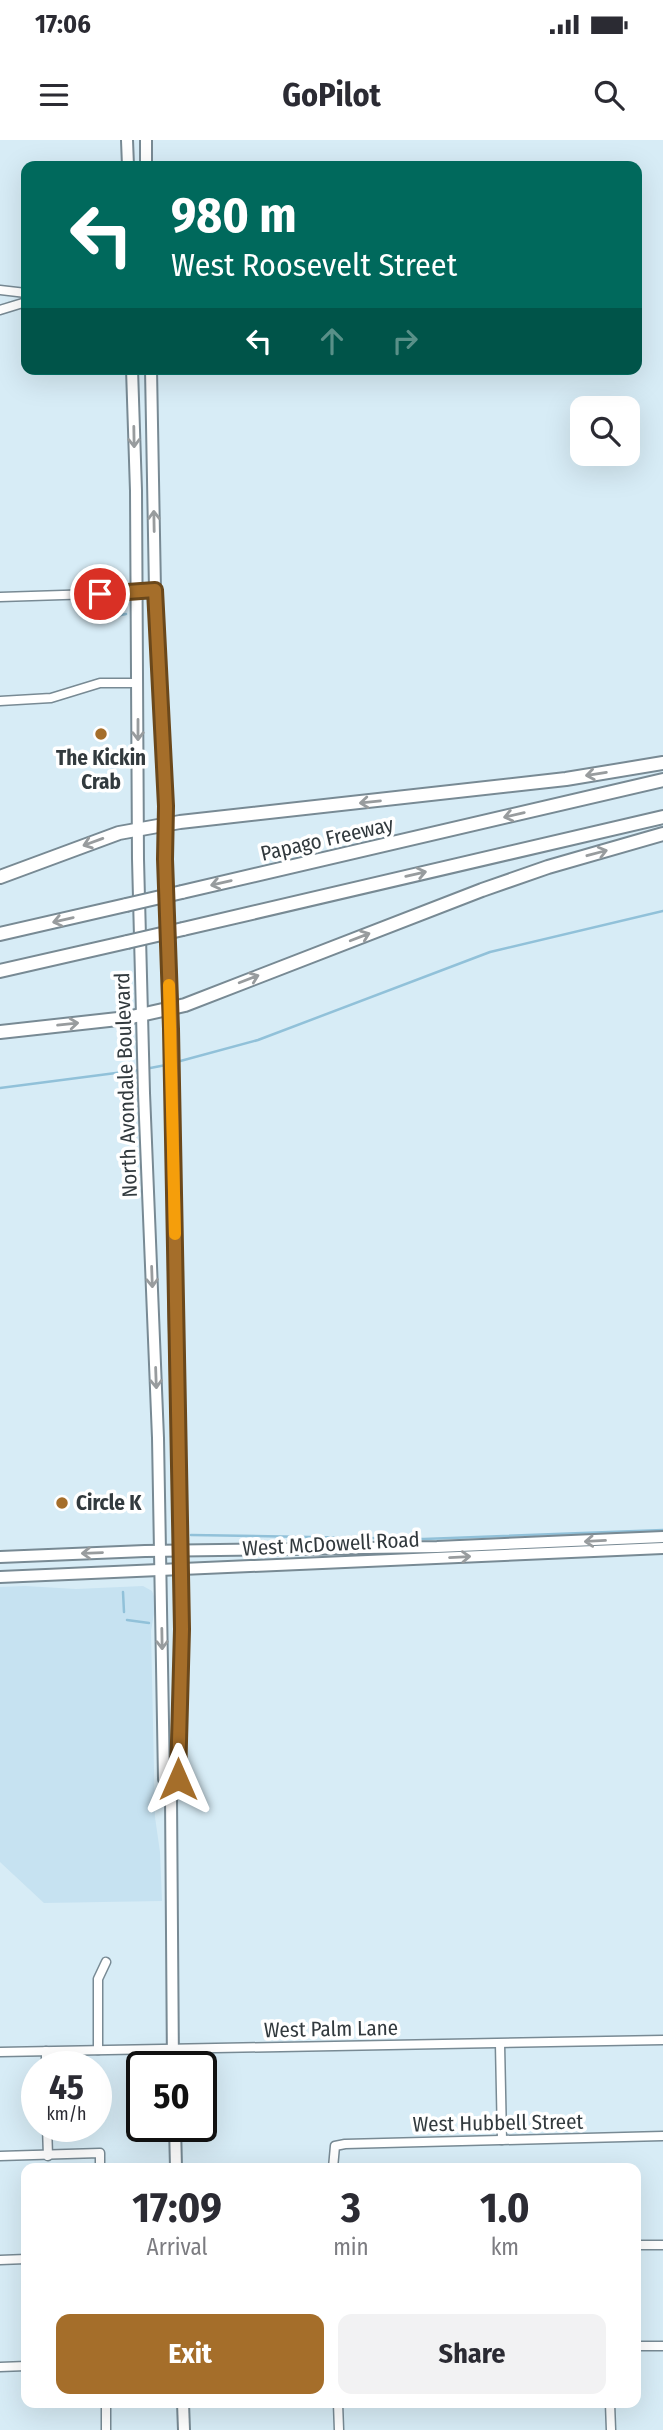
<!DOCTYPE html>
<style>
body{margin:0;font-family:"Fira Sans Condensed",sans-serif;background:#f2f2f3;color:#2b2b33;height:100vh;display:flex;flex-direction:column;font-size:26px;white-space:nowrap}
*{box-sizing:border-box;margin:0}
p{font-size:23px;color:#7c7c81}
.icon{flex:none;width:38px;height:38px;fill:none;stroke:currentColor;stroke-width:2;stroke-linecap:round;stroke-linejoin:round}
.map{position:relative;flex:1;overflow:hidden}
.side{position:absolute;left:21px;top:2023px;width:620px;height:245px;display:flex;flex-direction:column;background:#fff;border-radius:14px;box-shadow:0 7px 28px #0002}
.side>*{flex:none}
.hud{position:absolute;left:21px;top:21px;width:621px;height:214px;border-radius:14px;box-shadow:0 7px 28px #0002;background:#00695c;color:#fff;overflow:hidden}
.tools{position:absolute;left:570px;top:256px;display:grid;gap:14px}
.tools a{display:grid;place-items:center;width:70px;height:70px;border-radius:14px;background:#fff;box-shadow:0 7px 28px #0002;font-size:35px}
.speed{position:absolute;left:21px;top:1911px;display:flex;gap:14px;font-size:35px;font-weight:700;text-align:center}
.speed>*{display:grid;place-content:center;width:91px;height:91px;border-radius:50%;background:#fff;box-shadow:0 7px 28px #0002;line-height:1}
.speed small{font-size:18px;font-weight:400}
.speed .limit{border:4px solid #111;border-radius:10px;background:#fff;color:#111}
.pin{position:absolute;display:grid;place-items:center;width:60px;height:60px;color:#fff;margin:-30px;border:4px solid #fff;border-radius:50%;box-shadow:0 2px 7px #0007}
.me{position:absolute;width:77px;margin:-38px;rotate:0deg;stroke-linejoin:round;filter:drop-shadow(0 0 5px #0008)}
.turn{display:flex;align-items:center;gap:24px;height:147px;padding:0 35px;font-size:32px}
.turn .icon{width:91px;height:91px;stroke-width:2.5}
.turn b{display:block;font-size:49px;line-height:60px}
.lanes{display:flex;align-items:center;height:66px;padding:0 35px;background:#0003;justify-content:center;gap:35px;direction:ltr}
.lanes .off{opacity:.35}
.eta{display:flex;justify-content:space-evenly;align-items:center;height:119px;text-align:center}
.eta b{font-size:42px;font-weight:700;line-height:49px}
.button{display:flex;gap:14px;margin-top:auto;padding:14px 35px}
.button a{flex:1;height:80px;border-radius:14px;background:#a56e2a;color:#fff;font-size:28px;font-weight:700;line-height:80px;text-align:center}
.button a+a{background:#f2f2f3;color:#2b2b33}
.status{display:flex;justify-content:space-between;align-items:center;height:49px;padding:0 35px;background:#fff;direction:ltr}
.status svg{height:19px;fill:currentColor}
header{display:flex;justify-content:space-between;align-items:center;height:91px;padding:0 35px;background:#fff;font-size:32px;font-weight:700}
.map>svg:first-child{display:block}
.built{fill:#c6e2f1}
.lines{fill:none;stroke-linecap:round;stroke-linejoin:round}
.stream{stroke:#91c1d9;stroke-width:2.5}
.minor-casing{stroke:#788a94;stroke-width:11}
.major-casing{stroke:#788a94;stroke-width:14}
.highway-casing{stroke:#788a94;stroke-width:16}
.minor{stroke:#fff;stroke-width:8}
.major{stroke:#fff;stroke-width:10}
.highway{stroke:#fff;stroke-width:12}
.highway-bridge-casing{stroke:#788a94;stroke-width:16;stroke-linecap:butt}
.highway-bridge{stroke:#fff;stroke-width:12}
.oneway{stroke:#989c9e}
.route-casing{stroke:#6b481b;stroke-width:18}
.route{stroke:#a56e2a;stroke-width:12}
.slow{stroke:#f59e0b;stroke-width:12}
.poi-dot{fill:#a56e2a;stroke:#fff;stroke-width:2.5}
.labels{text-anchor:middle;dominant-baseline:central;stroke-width:7;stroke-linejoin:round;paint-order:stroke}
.poi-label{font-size:21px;font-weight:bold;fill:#323a3e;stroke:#fff}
.street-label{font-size:21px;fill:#323a3e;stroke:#fff}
</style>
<div class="status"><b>17:06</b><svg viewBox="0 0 49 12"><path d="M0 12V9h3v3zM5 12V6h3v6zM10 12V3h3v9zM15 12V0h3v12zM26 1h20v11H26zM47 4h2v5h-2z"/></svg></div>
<header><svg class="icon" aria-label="menu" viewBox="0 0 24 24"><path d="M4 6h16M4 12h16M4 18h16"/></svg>GoPilot<svg class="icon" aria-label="search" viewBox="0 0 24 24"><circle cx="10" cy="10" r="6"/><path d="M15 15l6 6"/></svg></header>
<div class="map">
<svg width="663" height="2290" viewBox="0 0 663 2290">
<rect width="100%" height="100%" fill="#d7ecf6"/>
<!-- built -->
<polygon class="built" points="25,1446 76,1449 143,1446 152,1451 156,1462 151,1491 155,1677 160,1712 162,1761 44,1763 0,1722 0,1447"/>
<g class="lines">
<!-- stream -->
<g class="stream">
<polyline points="111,477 126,474"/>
<polyline points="173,923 258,900 490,812 663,771"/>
<polyline points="145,929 166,925"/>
<polyline points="0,948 139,930"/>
<polyline points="191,1395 424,1399 663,1390"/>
<polyline points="123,1452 124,1472"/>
<polyline points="127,1480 149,1483"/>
</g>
<!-- minor casing -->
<g class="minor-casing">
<g id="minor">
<polyline points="0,150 26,153"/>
<polyline points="0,170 26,162"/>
<polyline points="0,457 126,453 155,450"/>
<polyline points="0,561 51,558 100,543 137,543"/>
<polyline points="500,1904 502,2000"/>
<polyline points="98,1910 98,1839 106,1822"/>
<polyline points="46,1911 46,1927"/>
<polyline points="0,1912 663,1900"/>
<polyline points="47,1986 48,2016"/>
<polyline points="0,2016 100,2013 100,2028"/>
<polyline points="333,2028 335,2006 345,2004 663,1996"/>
<polyline points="635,2105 663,2105"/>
<polyline points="0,2120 26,2119"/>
<polyline points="635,2206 663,2206"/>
<polyline points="0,2227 26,2226"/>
<polyline points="106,2263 106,2290"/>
<polyline points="338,2263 339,2290"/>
<polyline points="610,2263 611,2290"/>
</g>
</g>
<!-- major casing -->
<g class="major-casing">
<g id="major">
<polyline points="127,0 128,26"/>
<polyline points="146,0 146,26"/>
<polyline points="132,229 136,351 138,719 144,953 158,1298 164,1639 171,1657 173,1927"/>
<polyline points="151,229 155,450 166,666 165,719 175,1080 174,1152 182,1489 178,1639 171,1657"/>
<polyline points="0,1417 145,1411 437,1407 663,1397"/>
<polyline points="0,1437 663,1408"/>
<polyline points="175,1986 176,2028"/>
<polyline points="183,2263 184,2290"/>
</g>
</g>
<!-- highway casing -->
<g class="highway-casing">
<g id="highway">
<polyline points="0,737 119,693 180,682 566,639 663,623"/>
<polyline points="182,752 663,640"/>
<polyline points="183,789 663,677"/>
<polyline points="0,794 126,765"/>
<polyline points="0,831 127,802"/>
<polyline points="0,892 127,878 185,865 482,750 548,727 663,694"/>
</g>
</g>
<!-- minor -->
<use href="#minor" class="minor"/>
<!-- major -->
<use href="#major" class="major"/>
<!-- highway -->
<use href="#highway" class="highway"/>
<!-- highway-bridge casing -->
<g class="highway-bridge-casing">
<g id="highway-bridge">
<polyline points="126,765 182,752"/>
<polyline points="127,802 183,789"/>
</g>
</g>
<!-- highway-bridge -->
<use href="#highway-bridge" class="highway-bridge"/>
</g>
<!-- one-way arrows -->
<defs><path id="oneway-shaft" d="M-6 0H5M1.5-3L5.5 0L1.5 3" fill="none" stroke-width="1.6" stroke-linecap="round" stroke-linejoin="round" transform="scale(1.75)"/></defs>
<g class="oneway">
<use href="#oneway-shaft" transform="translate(134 297) rotate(89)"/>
<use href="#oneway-shaft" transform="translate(154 381) rotate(-91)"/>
<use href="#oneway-shaft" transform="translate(138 590) rotate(90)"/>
<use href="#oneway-shaft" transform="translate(596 634) rotate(171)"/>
<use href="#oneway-shaft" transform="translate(370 662) rotate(174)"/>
<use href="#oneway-shaft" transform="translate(514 675) rotate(167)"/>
<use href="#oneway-shaft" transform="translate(93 702) rotate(160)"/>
<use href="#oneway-shaft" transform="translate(597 713) rotate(-15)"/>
<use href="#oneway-shaft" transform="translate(416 734) rotate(-13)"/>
<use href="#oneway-shaft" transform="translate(221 743) rotate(167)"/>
<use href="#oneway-shaft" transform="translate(63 780) rotate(167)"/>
<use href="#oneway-shaft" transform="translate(360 797) rotate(-21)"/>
<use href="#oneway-shaft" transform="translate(249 839) rotate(-21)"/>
<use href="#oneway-shaft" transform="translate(68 884) rotate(-6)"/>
<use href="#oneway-shaft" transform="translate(152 1137) rotate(88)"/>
<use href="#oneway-shaft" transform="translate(156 1238) rotate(88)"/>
<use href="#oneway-shaft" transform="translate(595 1401) rotate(177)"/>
<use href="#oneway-shaft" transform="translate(92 1413) rotate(178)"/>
<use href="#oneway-shaft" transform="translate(460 1417) rotate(-3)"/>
<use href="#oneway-shaft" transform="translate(162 1499) rotate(89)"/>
</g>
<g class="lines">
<!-- route casing -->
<g class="route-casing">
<polyline id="route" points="100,454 155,450 166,666 165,719 171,889 182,1489 178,1639"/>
</g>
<!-- route -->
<use href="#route" class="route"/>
<!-- slow -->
<polyline class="slow" points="169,845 175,1094"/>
</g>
<!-- markers -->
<g class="poi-dot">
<circle cx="101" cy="594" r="7"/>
<circle cx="62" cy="1363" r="7"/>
</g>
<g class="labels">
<!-- poi labels -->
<g class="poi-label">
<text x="101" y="618">The Kickin<tspan x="101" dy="24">Crab</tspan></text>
<text x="76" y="1363" text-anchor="start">Circle K</text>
</g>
<!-- street labels -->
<g class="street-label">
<text transform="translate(327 699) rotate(-13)">Papago Freeway</text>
<text transform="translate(126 945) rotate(-92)">North Avondale Boulevard</text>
<text transform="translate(331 1404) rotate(-3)">West McDowell Road</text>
<text transform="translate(331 1889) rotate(-1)">West Palm Lane</text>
<text transform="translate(498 1983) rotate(-1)">West Hubbell Street</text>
</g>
</g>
</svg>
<div class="tools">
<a><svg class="icon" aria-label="search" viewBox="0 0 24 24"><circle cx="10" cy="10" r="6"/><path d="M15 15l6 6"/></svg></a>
</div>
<div class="speed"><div>45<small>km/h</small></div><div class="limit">50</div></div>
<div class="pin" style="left:100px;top:454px;background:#d93025"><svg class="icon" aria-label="arrive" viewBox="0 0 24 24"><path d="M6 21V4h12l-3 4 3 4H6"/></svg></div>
<svg class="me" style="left:178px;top:1639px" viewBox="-20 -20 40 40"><path d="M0-17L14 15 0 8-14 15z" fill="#a56e2a" stroke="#fff" stroke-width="4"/></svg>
<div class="hud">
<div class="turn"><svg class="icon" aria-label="left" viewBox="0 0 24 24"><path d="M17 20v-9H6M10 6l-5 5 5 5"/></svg><div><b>980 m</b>West Roosevelt Street</div></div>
<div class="lanes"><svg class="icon" aria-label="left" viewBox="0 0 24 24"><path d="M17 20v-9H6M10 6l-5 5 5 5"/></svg><svg class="icon off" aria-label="ahead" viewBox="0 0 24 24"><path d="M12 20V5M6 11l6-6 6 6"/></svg><svg class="icon off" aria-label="right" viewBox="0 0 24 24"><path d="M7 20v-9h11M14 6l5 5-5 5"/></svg></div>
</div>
<section class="side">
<div class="eta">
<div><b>17:09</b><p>Arrival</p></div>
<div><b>3</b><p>min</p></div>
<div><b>1.0</b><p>km</p></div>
</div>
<div class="button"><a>Exit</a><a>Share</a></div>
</section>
</div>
